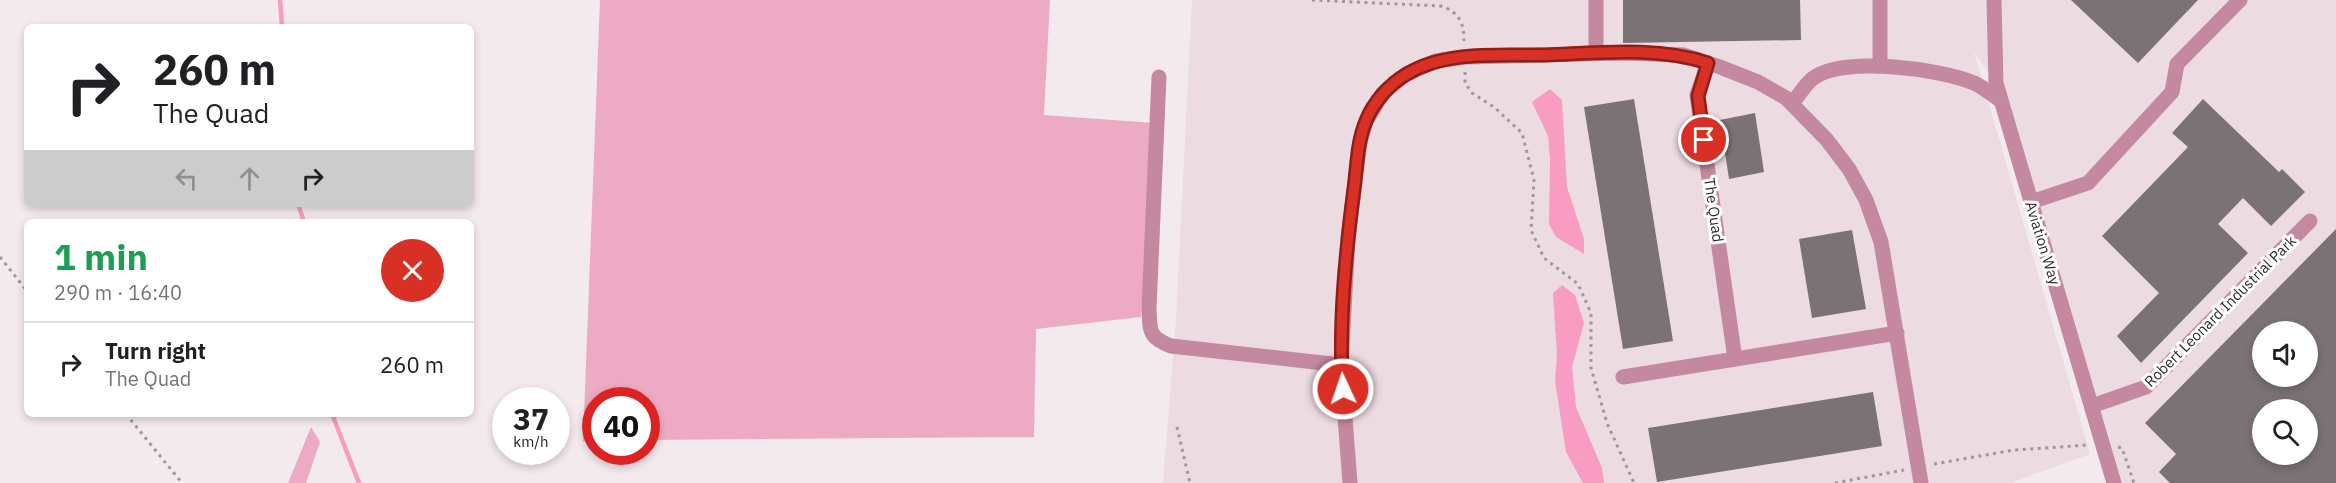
<!DOCTYPE html>
<meta charset="utf-8">
<style>
body{margin:0;font-family:"IBM Plex Sans",sans-serif;background:#f2f2f2;color:#202124;height:100vh;display:flex;flex-direction:column;font-size:22px;white-space:nowrap}
*{box-sizing:border-box;margin:0}
p{font-size:20px;color:#757577}
.icon{flex:none;width:33px;height:33px;fill:none;stroke:currentColor;stroke-width:2;stroke-linecap:round;stroke-linejoin:round}
.map{position:relative;flex:1;overflow:hidden}
.details{position:absolute;left:24px;top:219px;width:450px;height:198px;display:flex;flex-direction:column;background:#fff;border-radius:9px;box-shadow:0 3px 9px #0003}
.details>*{flex:none}
.top-card{position:absolute;left:24px;top:24px;width:450px;height:183px;border-radius:9px;box-shadow:0 3px 9px #0003;background:#fff;color:#202124;overflow:hidden}
.tools{position:absolute;left:2252px;top:321px;display:grid;gap:12px}
.tools a{display:grid;place-items:center;width:66px;height:66px;border-radius:50%;background:#fff;box-shadow:0 3px 9px #0003;font-size:30px}
.speed{position:absolute;left:492px;top:387px;display:flex;gap:12px;font-size:30px;font-weight:700;text-align:center}
.speed>*{display:grid;place-content:center;width:78px;height:78px;border-radius:50%;background:#fff;box-shadow:0 3px 9px #0003;line-height:1}
.speed small{font-size:15px;font-weight:400}
.speed .limit{border:9px solid #d22;background:#fff;color:#111}
.pin{position:absolute;display:grid;place-items:center;width:51px;height:51px;color:#fff;margin:-26px;border:3px solid #fff;border-radius:50%;box-shadow:0 2px 6px #0007}
.me{position:absolute;width:66px;margin:-33px;rotate:357deg;stroke-linejoin:round;filter:drop-shadow(0 0 4px #0008)}
.turn{display:flex;align-items:center;gap:21px;height:126px;padding:0 30px;font-size:27px}
.turn .icon{width:78px;height:78px;stroke-width:2.5}
.turn b{display:block;font-size:42px;line-height:51px}
.lanes{display:flex;align-items:center;height:57px;padding:0 30px;background:#0003;justify-content:center;gap:30px;direction:ltr}
.lanes .off{opacity:.35}
.round{display:grid;place-items:center;flex:none;width:63px;height:63px;border-radius:32px;background:#f2f2f2}
.summary{display:flex;align-items:center;justify-content:space-between;height:102px;padding:0 30px}
h1{font-size:36px;font-weight:800;line-height:45px;color:#1e9e55}
ul{padding:0;list-style:none}
li{display:flex;align-items:center;gap:18px;height:84px;padding:0 30px;border-top:2px solid #e0e0e0}
li div{flex:1}
li b{display:block;font-size:22px}
li em{font-style:normal}
.map>svg:first-child{display:block}
.built{fill:#ecdbe1;fill-rule:evenodd}
.green{fill:#ecaac4}
.water{fill:#f89cc2}
.lines{fill:none;stroke-linecap:round;stroke-linejoin:round}
.stream{stroke:#f89cc2;stroke-width:4.5}
.building{fill:#7a7275;fill-rule:evenodd}
.path{stroke:#9f989a;stroke-width:3;stroke-dasharray:3 4.5;stroke-linecap:butt}
.minor{stroke:#c488a0;stroke-width:15}
.route-casing{stroke:#8d1f18;stroke-width:15}
.route{stroke:#d93025;stroke-width:10}
.labels{text-anchor:middle;dominant-baseline:central;stroke-width:6;stroke-linejoin:round;paint-order:stroke}
.street-label{font-size:15px;fill:#2e2b2c;stroke:#fff}
</style>
<div class="map">
<svg width="2336" height="483" viewBox="0 0 2336 483">
<rect width="100%" height="100%" fill="#f3eaed"/>
<!-- built -->
<path class="built" d="M1192 0H2336V483H2114L1996 83 1974 52 2090 454 2011 483H1163L1176 319ZM2262 332H2307V376H2262ZM2262 410H2307V454H2262Z"/>
<!-- green -->
<g class="green">
<polygon points="600,0 1050,0 1044,115 1154,123 1141,317 1036,329 1034,437 647,440 646,400 596,400 595,441 583,441"/>
<polygon points="311,427 320,442 306,483 288,483"/>
</g>
<!-- water -->
<g class="water">
<polygon points="1550,89 1562,100 1567,187 1584,239 1584,254 1556,237 1549,224 1550,159 1548,136 1532,102"/>
<polygon points="1562,285 1575,295 1584,323 1572,367 1576,407 1602,468 1604,483 1583,483 1566,452 1555,381 1557,355 1553,293"/>
</g>
<g class="lines">
<!-- stream -->
<g class="stream">
<polyline points="280,0 282,27"/>
<polyline points="298,204 304,222"/>
<polyline points="332,414 359,483"/>
</g>
</g>
<!-- building -->
<g class="building">
<polygon points="1623,0 1800,0 1801,40 1623,43"/>
<polygon points="2071,0 2198,0 2138,63"/>
<polygon points="1634,99 1673,341 1623,349 1584,107"/>
<polygon points="2203,99 2279,172 2282,169 2305,192 2271,226 2243,198 2218,224 2248,253 2141,363 2117,336 2159,293 2102,236 2188,147 2172,133"/>
<polygon points="1755,113 1764,172 1729,179 1720,120"/>
<path d="M2336 229V483H2170L2159 472 2176 454 2145 423ZM2262 332H2307V376H2262ZM2262 410H2307V454H2262Z"/>
<polygon points="1852,230 1866,309 1812,318 1799,239"/>
<polygon points="1873,392 1882,446 1657,482 1648,428"/>
</g>
<g class="lines">
<!-- path -->
<g class="path">
<path d="M1312 0 1441 6C1459 12 1464 23 1464 41"/>
<polyline points="1465,72 1465,83 1472,93 1494,107 1522,133 1534,180 1531,230 1544,258 1578,284 1591,313 1591,368 1607,423 1634,483"/>
<polyline points="0,257 27,291"/>
<polyline points="126,414 182,483"/>
<polyline points="1177,427 1190,483"/>
<polyline points="2118,447 2122,448 2134,483"/>
<polyline points="1934,464 2014,450 2088,445"/>
<polyline points="1835,483 1904,470"/>
</g>
<!-- minor -->
<g class="minor">
<polyline points="1596,0 1596,53"/>
<polyline points="1880,0 1880,66"/>
<polyline points="1994,0 1996,83 2114,483"/>
<polyline points="1708,63 1697,95 1735,359"/>
<path d="M1159 77 1149 308C1150 331 1148 337 1171 346L1341 365"/>
<path d="M1792 104C1798 96 1805 85 1812 79 1841 55 1941 69 1974 83 1983 87 1993 95 2001 101"/>
<polyline points="2031,202 2088,183 2172,92 2177,64 2240,0"/>
<polyline points="1623,377 1897,333"/>
<polyline points="2092,406 2146,387 2310,221"/>
<polyline points="1350,483 1341,365 1348,238 1360,142 1366,121 1383,93 1406,74 1436,61 1465,57 1620,53 1684,55 1720,67 1758,82 1786,98 1827,140 1849,169 1866,200 1881,242 1921,483"/>
</g>
</g>
<g class="lines">
<!-- route casing -->
<g class="route-casing">
<path id="route" d="M1343 389C1338 326 1346 251 1354 189 1357 167 1357 142 1366 121 1373 103 1389 84 1407 74 1446 50 1500 56 1545 55 1598 53 1657 46 1708 63L1698 96 1704 140"/>
</g>
<!-- route -->
<use href="#route" class="route"/>
</g>
<g class="labels">
<!-- street labels -->
<g class="street-label">
<text transform="translate(1714 210) rotate(82)">The Quad</text>
<text transform="translate(2043 243) rotate(73)">Aviation Way</text>
<text transform="translate(2220 311) rotate(-45)">Robert Leonard Industrial Park</text>
</g>
</g>
</svg>
<div class="tools">
<a><svg class="icon" aria-label="sound" viewBox="0 0 24 24"><path d="M4 9h4l5-4v14l-5-4H4zM17 9q2 3 0 6"/></svg></a>
<a><svg class="icon" aria-label="search" viewBox="0 0 24 24"><circle cx="10" cy="10" r="6"/><path d="M15 15l6 6"/></svg></a>
</div>
<div class="speed"><div>37<small>km/h</small></div><div class="limit">40</div></div>
<div class="pin" style="left:1704px;top:140px;background:#d93025"><svg class="icon" aria-label="arrive" viewBox="0 0 24 24"><path d="M6 21V4h12l-3 4 3 4H6"/></svg></div>
<svg class="me" style="left:1343px;top:389px" viewBox="-20 -20 40 40"><circle r="17" fill="#d93025" stroke="#fff" stroke-width="3"/><path d="M0-11L8 9 0 5-8 9z" fill="#fff"/></svg>
<div class="top-card">
<div class="turn"><svg class="icon" aria-label="right" viewBox="0 0 24 24"><path d="M7 20v-9h11M14 6l5 5-5 5"/></svg><div><b>260 m</b>The Quad</div></div>
<div class="lanes"><svg class="icon off" aria-label="left" viewBox="0 0 24 24"><path d="M17 20v-9H6M10 6l-5 5 5 5"/></svg><svg class="icon off" aria-label="ahead" viewBox="0 0 24 24"><path d="M12 20V5M6 11l6-6 6 6"/></svg><svg class="icon" aria-label="right" viewBox="0 0 24 24"><path d="M7 20v-9h11M14 6l5 5-5 5"/></svg></div>
</div>
<section class="details">
<div class="summary"><div><h1>1 min</h1><p>290 m · 16:40</p></div><a class="round" style="background:#d93025;color:#fff"><svg class="icon" aria-label="close" viewBox="0 0 24 24"><path d="M6 6l12 12M18 6L6 18"/></svg></a></div>
<ul>
<li><svg class="icon" aria-label="right" viewBox="0 0 24 24"><path d="M7 20v-9h11M14 6l5 5-5 5"/></svg><div><b>Turn right</b><p>The Quad</p></div><em>260 m</em></li>
</ul>
</section>
</div>
